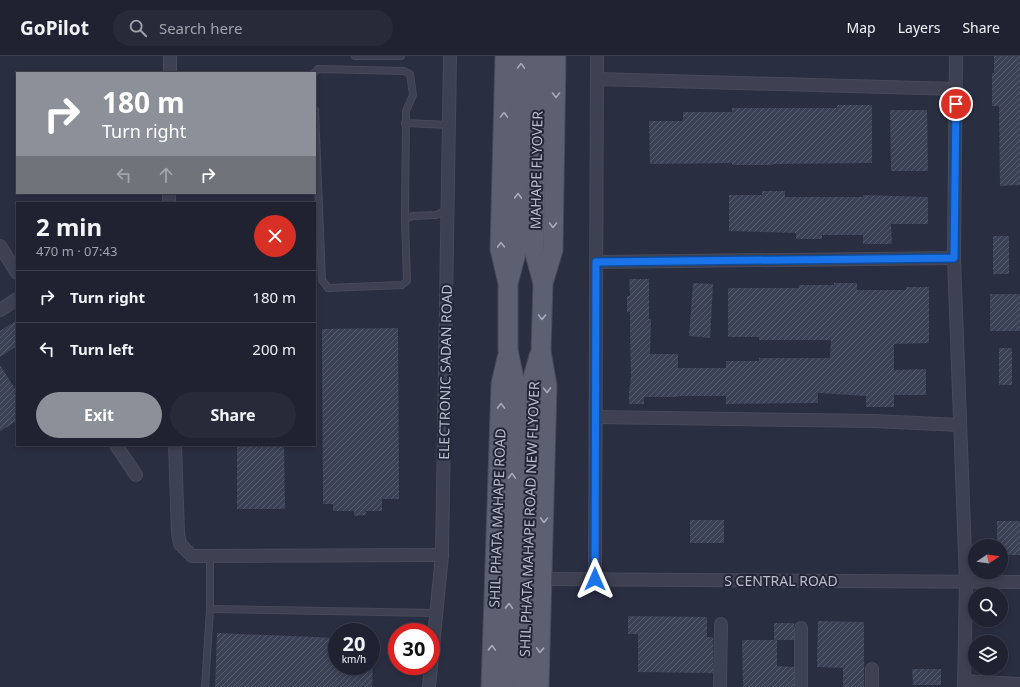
<!DOCTYPE html>
<meta charset="utf-8">
<style>
body{margin:0;font-family:"Noto Sans",sans-serif;background:#282a39;color:#f1f3f6;height:100vh;display:flex;flex-direction:column;font-size:15px;white-space:nowrap}
*{box-sizing:border-box;margin:0}
p{font-size:13px;color:#a2a4ab}
.icon{flex:none;width:22px;height:22px;fill:none;stroke:currentColor;stroke-width:2;stroke-linecap:round;stroke-linejoin:round}
.map{position:relative;flex:1;overflow:hidden}
.panel{position:absolute;left:16px;top:146px;width:300px;height:244px;display:flex;flex-direction:column;background:#202231;border-radius:0px;box-shadow:0 2px 6px #0003,0 0 0 1px #3d3f4d}
.panel>*{flex:none}
.top-card{position:absolute;left:16px;top:16px;width:300px;height:122px;border-radius:0px;box-shadow:0 2px 6px #0003,0 0 0 1px #3d3f4d;background:#8c9099;color:#fff;overflow:hidden}
.needle{width:26px;rotate:77deg}
.buttons{position:absolute;left:968px;top:483px;display:grid;gap:8px}
.buttons a{display:grid;place-items:center;width:40px;height:40px;border-radius:50%;background:#202231;box-shadow:0 2px 6px #0003,0 0 0 1px #3d3f4d;font-size:20px}
.speed{position:absolute;left:328px;top:567px;display:flex;gap:8px;font-size:20px;font-weight:700;text-align:center}
.speed>*{display:grid;place-content:center;width:52px;height:52px;border-radius:50%;background:#202231;box-shadow:0 2px 6px #0003,0 0 0 1px #3d3f4d;line-height:1}
.speed small{font-size:10px;font-weight:400}
.speed .limit{border:6px solid #d22;background:#fff;color:#111}
.pin{position:absolute;display:grid;place-items:center;width:34px;height:34px;color:#fff;margin:-17px;border:2px solid #fff;border-radius:50%;box-shadow:0 1px 4px #0007}
.me{position:absolute;width:44px;margin:-22px;rotate:0deg;stroke-linejoin:round;filter:drop-shadow(0 0 3px #0008)}
.turn{display:flex;align-items:center;gap:14px;height:84px;padding:0 20px;font-size:18px}
.turn .icon{width:52px;height:52px;stroke-width:2.5}
.turn b{display:block;font-size:28px;line-height:34px}
.lanes{display:flex;align-items:center;height:38px;padding:0 20px;background:#0003;justify-content:center;gap:20px;direction:ltr}
.lanes .off{opacity:.35}
.round{display:grid;place-items:center;flex:none;width:42px;height:42px;border-radius:21px;background:#282a39}
.head{display:flex;align-items:center;justify-content:space-between;height:68px;padding:0 20px}
h1{font-size:24px;font-weight:700;line-height:30px}
.primary-button{display:flex;gap:8px;margin-top:auto;padding:8px 20px}
.primary-button a{flex:1;height:46px;border-radius:24px;background:#8c9099;color:#fff;font-size:16px;font-weight:700;line-height:46px;text-align:center}
.primary-button a+a{background:#282a39;color:#f1f3f6}
ul{padding:0;list-style:none}
li{display:flex;align-items:center;gap:12px;height:52px;padding:0 20px;border-top:1px solid #3d3f4d}
li div{flex:1}
li b{display:block;font-size:15px}
li em{font-style:normal}
header{display:flex;align-items:center;gap:24px;box-sizing:border-box;height:56px;padding:0 20px;background:#202231;border-bottom:1px solid #3d3f4d}
header strong{font-size:19px}
nav{display:flex;gap:22px;margin-inline-start:auto;font-size:14px}
.search{width:280px;height:36px;background:#282a39;display:flex;align-items:center;gap:10px;box-sizing:border-box;padding:0 14px;border-radius:22px;color:#a2a4ab;font-size:15px}
.map>svg:first-child{display:block}
.building{fill:url(#building-hatch)}
.lines{fill:none;stroke-linecap:round;stroke-linejoin:round}
.service-casing{stroke:#474a5a;stroke-width:8}
.minor-casing{stroke:#474a5a;stroke-width:14}
.primary-casing{stroke:#474a5a;stroke-width:21}
.service{stroke:#3e4151;stroke-width:6}
.minor{stroke:#3e4151;stroke-width:12}
.primary{stroke:#5c6070;stroke-width:19}
.oneway{stroke:#a8aab9}
.route-casing{stroke:#114b97;stroke-width:10}
.route{stroke:#1a73e8;stroke-width:7}
.labels{text-anchor:middle;dominant-baseline:central;stroke-width:4;stroke-linejoin:round;paint-order:stroke}
.street-label{font-size:14px;fill:#bbbdcb;stroke:#222636}
</style>
<header>
<strong>GoPilot</strong>
<div class="search"><svg class="icon" aria-label="search" viewBox="0 0 24 24"><circle cx="10" cy="10" r="6"/><path d="M15 15l6 6"/></svg>Search here</div>
<nav><a>Map</a><a>Layers</a><a>Share</a></nav>
</header>
<div class="map">
<svg width="1020" height="631" viewBox="0 0 1020 631">
<defs>
<pattern id="building-hatch" width="6" height="6" patternUnits="userSpaceOnUse"><rect width="6" height="6" fill="#3c4256"/><path d="M-1 1l2-2M0 6l6-6M5 7l2-2" fill="none" stroke="#565b6d"/></pattern>
</defs>
<rect width="100%" height="100%" fill="#2a2e41"/>
<!-- building -->
<g class="building">
<polygon points="994,0 1020,0 1020,129 1000,130 999,50 992,50 992,17 994,17"/>
<polygon points="837,49 872,49 872,107 773,108 773,109 732,109 732,107 650,108 649,65 683,65 683,56 732,56 732,52 837,52"/>
<polygon points="890,54 927,54 928,115 891,115"/>
<polygon points="762,135 785,135 785,141 863,141 863,139 928,141 928,168 891,168 892,188 863,188 863,179 822,179 822,183 796,183 796,177 729,175 729,139 762,139"/>
<rect x="993" y="180" width="16" height="38"/>
<polygon points="629,223 649,223 649,263 651,263 650,298 678,298 678,312 726,312 726,305 759,305 759,302 830,302 831,284 759,284 759,281 728,281 728,232 799,232 799,229 834,229 834,227 857,227 857,234 906,234 906,231 929,231 929,287 894,288 894,314 926,313 926,339 894,339 894,351 866,351 866,340 818,337 818,347 726,348 726,340 678,340 678,341 644,341 644,348 629,348 629,331 630,331 631,321 630,276 630,256 627,256 627,240 630,240"/>
<polygon points="693,227 713,228 710,282 689,280"/>
<rect x="990" y="238" width="30" height="37"/>
<polygon points="17,264 17,290 0,301 0,275"/>
<polygon points="398,272 399,443 382,443 382,455 366,455 366,459 354,460 354,455 333,455 333,448 323,448 322,273"/>
<rect x="999" y="292" width="13" height="37"/>
<polygon points="0,309 17,336 17,365 0,375"/>
<polygon points="237,389 284,389 285,453 237,453"/>
<rect x="690" y="464" width="34" height="23"/>
<polygon points="997,465 1020,465 1020,499 1001,499 1001,490 997,490"/>
<polygon points="628,560 707,561 707,581 713,581 713,617 638,616 638,578 628,578"/>
<polygon points="818,565 864,566 864,631 843,631 843,612 817,611"/>
<polygon points="774,567 794,567 794,584 777,584 777,610 794,611 794,631 743,631 742,584 774,584"/>
<polygon points="217,577 337,582 337,610 373,610 372,631 215,631"/>
<polygon points="912,613 941,613 941,629 913,629"/>
</g>
<g class="lines">
<!-- service casing -->
<g class="service-casing">
<g id="service">
<polyline points="355,0 401,0"/>
<polyline points="314,17 318,13 404,15 410,18 413,39 406,55 405,163 407,225 402,229 328,232 322,224 315,54"/>
<polyline points="405,67 449,69"/>
<polyline points="405,163 413,160 436,159 448,154"/>
<polyline points="210,553 437,557"/>
<polyline points="205,631 210,553 210,500"/>
</g>
</g>
<!-- minor casing -->
<g class="minor-casing">
<g id="minor">
<polyline points="956,0 954,202 966,526 964,631"/>
<polyline points="170,17 170,0"/>
<polyline points="597,23 956,33"/>
<polyline points="169,147 169,137"/>
<polyline points="0,190 17,217"/>
<polyline points="596,206 954,202"/>
<polyline points="0,254 17,243"/>
<polyline points="596,361 874,365 960,369"/>
<polyline points="116,389 136,419"/>
<polyline points="175,389 178,477 180,488 192,500 442,499"/>
<polyline points="542,523 1020,526"/>
<polyline points="595,523 597,0"/>
<polyline points="964,625 1020,628"/>
<polyline points="429,631 442,499 450,0"/>
<polyline points="720,631 721,568"/>
<polyline points="801,631 801,572"/>
<polyline points="872,631 872,613"/>
</g>
</g>
<!-- primary casing -->
<g class="primary-casing">
<g id="primary">
<polyline points="505,0 500,193 508,227 508,294 515,328 506,631"/>
<polyline points="538,0 534,194 543,227"/>
<polyline points="509,224 517,193 521,0"/>
<polyline points="491,631 501,328 507,302"/>
<polyline points="522,631 531,329 539,300"/>
<polyline points="539,631 547,330 541,295 543,227 553,194 556,0"/>
</g>
</g>
<!-- service -->
<use href="#service" class="service"/>
<!-- minor -->
<use href="#minor" class="minor"/>
<!-- primary -->
<use href="#primary" class="primary"/>
</g>
<!-- one-way arrows -->
<defs><path id="oneway-chevron" d="M-2-3.5L2.5 0L-2 3.5" fill="none" stroke-width="1.6" stroke-linecap="round" stroke-linejoin="round"/></defs>
<g class="oneway">
<use href="#oneway-chevron" transform="translate(521 10) rotate(-89)"/>
<use href="#oneway-chevron" transform="translate(556 39) rotate(90)"/>
<use href="#oneway-chevron" transform="translate(504 59) rotate(-89)"/>
<use href="#oneway-chevron" transform="translate(518 140) rotate(-89)"/>
<use href="#oneway-chevron" transform="translate(553 169) rotate(91)"/>
<use href="#oneway-chevron" transform="translate(501 189) rotate(-91)"/>
<use href="#oneway-chevron" transform="translate(542 261) rotate(92)"/>
<use href="#oneway-chevron" transform="translate(547 334) rotate(89)"/>
<use href="#oneway-chevron" transform="translate(501 350) rotate(-89)"/>
<use href="#oneway-chevron" transform="translate(512 420) rotate(-88)"/>
<use href="#oneway-chevron" transform="translate(544 464) rotate(91)"/>
<use href="#oneway-chevron" transform="translate(509 550) rotate(-88)"/>
<use href="#oneway-chevron" transform="translate(492 592) rotate(-88)"/>
<use href="#oneway-chevron" transform="translate(540 594) rotate(92)"/>
</g>
<g class="lines">
<!-- route casing -->
<g class="route-casing">
<polyline id="route" points="595,523 596,206 954,202 956,48"/>
</g>
<!-- route -->
<use href="#route" class="route"/>
</g>
<g class="labels">
<!-- street labels -->
<g class="street-label">
<text transform="translate(536 114) rotate(-89)">MAHAPE FLYOVER</text>
<text transform="translate(445 316) rotate(-89)">ELECTRONIC SADAN ROAD</text>
<text transform="translate(497 462) rotate(-88)">SHIL PHATA MAHAPE ROAD</text>
<text transform="translate(529 463) rotate(-88)">SHIL PHATA MAHAPE ROAD NEW FLYOVER</text>
<text x="781" y="524">S CENTRAL ROAD</text>
</g>
</g>
</svg>
<div class="buttons">
<a><svg class="needle" viewBox="-14 -14 28 28"><path d="M0-13l5 13h-10z" fill="#e53935"/><path d="M0 13l5-13h-10z" fill="#a2a4ab"/></svg></a>
<a><svg class="icon" aria-label="search" viewBox="0 0 24 24"><circle cx="10" cy="10" r="6"/><path d="M15 15l6 6"/></svg></a>
<a><svg class="icon" aria-label="layers" viewBox="0 0 24 24"><path d="M12 4l9 5-9 5-9-5zM3 14l9 5 9-5"/></svg></a>
</div>
<div class="speed"><div>20<small>km/h</small></div><div class="limit">30</div></div>
<div class="pin" style="left:956px;top:48px;background:#d93025"><svg class="icon" aria-label="arrive" viewBox="0 0 24 24"><path d="M6 21V4h12l-3 4 3 4H6"/></svg></div>
<svg class="me" style="left:595px;top:523px" viewBox="-20 -20 40 40"><path d="M0-17L14 15 0 8-14 15z" fill="#1a73e8" stroke="#fff" stroke-width="4"/></svg>
<div class="top-card">
<div class="turn"><svg class="icon" aria-label="right" viewBox="0 0 24 24"><path d="M7 20v-9h11M14 6l5 5-5 5"/></svg><div><b>180 m</b>Turn right</div></div>
<div class="lanes"><svg class="icon off" aria-label="left" viewBox="0 0 24 24"><path d="M17 20v-9H6M10 6l-5 5 5 5"/></svg><svg class="icon off" aria-label="ahead" viewBox="0 0 24 24"><path d="M12 20V5M6 11l6-6 6 6"/></svg><svg class="icon" aria-label="right" viewBox="0 0 24 24"><path d="M7 20v-9h11M14 6l5 5-5 5"/></svg></div>
</div>
<section class="panel">
<div class="head"><div><h1>2 min</h1><p>470 m · 07:43</p></div><a class="round" style="background:#d93025;color:#fff"><svg class="icon" aria-label="close" viewBox="0 0 24 24"><path d="M6 6l12 12M18 6L6 18"/></svg></a></div>
<ul>
<li><svg class="icon" aria-label="right" viewBox="0 0 24 24"><path d="M7 20v-9h11M14 6l5 5-5 5"/></svg><div><b>Turn right</b></div><em>180 m</em></li>
<li><svg class="icon" aria-label="left" viewBox="0 0 24 24"><path d="M17 20v-9H6M10 6l-5 5 5 5"/></svg><div><b>Turn left</b></div><em>200 m</em></li>
</ul>
<div class="primary-button"><a>Exit</a><a>Share</a></div>
</section>
</div>
